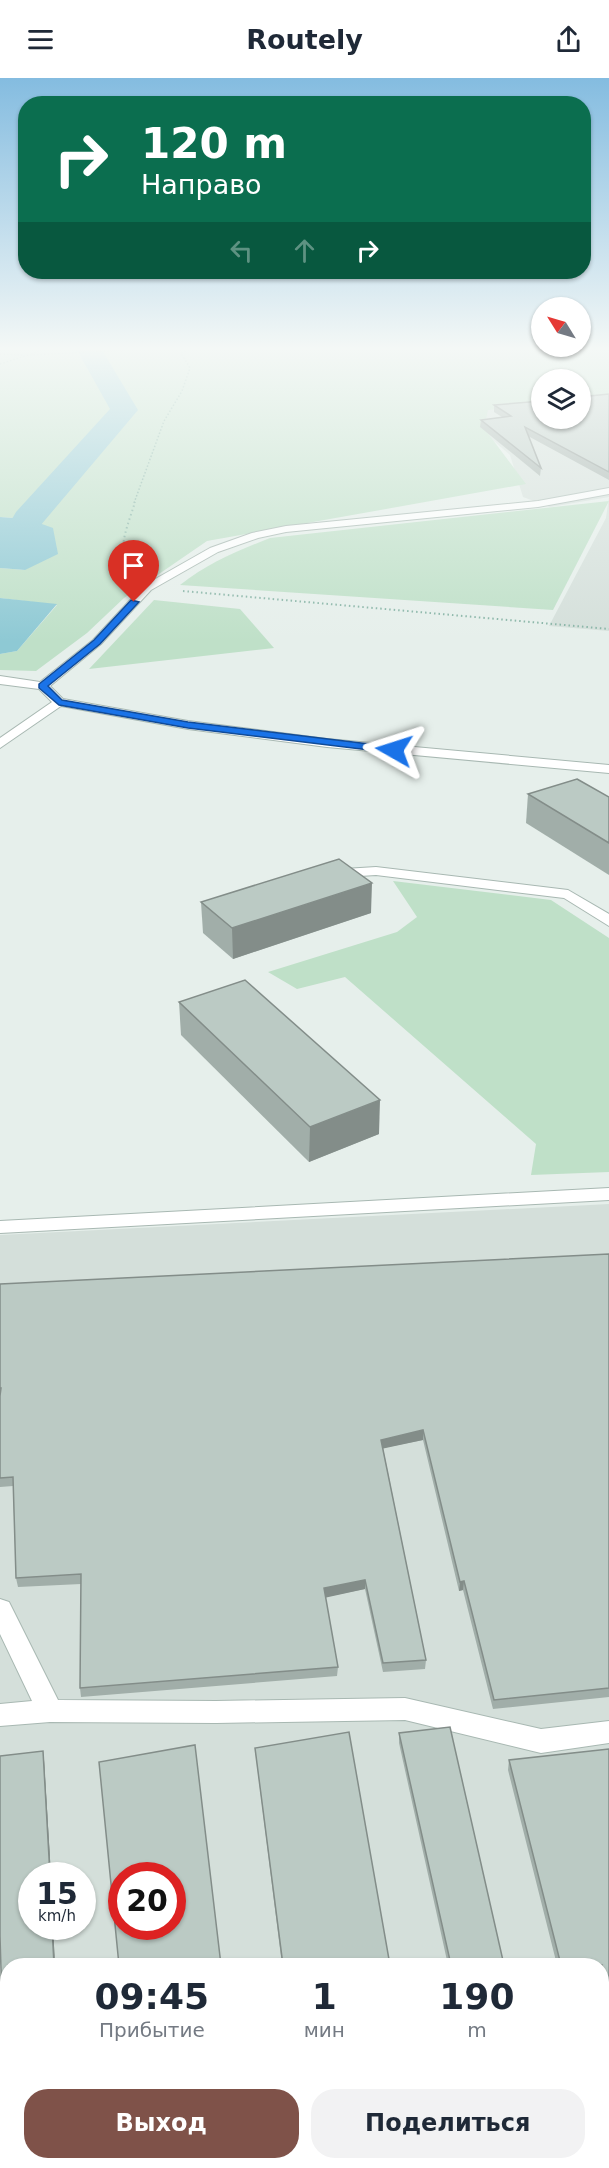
<!DOCTYPE html>
<html lang="ru">
<meta charset="utf-8">
<style>
body{margin:0;font-family:"DejaVu Sans",sans-serif;background:#f2f2f3;color:#1f2937;height:100vh;display:flex;flex-direction:column;font-size:22px;white-space:nowrap}
*{box-sizing:border-box;margin:0}
p{font-size:20px;color:#747a83}
.icon{flex:none;width:33px;height:33px;fill:none;stroke:currentColor;stroke-width:2;stroke-linecap:round;stroke-linejoin:round}
.map{position:relative;flex:1;overflow:hidden}
.details{position:absolute;left:0px;top:1880px;width:609px;height:212px;display:flex;flex-direction:column;background:#fff;border-radius:24px 24px 0 0;box-shadow:0 2px 4px #0004}
.details>*{flex:none}
.hud{position:absolute;left:18px;top:18px;width:573px;height:183px;border-radius:24px;box-shadow:0 2px 4px #0004;background:#0b6e4f;color:#fff;overflow:hidden}
.needle{width:39px;rotate:307deg}
.buttons{position:absolute;left:531px;top:219px;display:grid;gap:12px}
.buttons a{display:grid;place-items:center;width:60px;height:60px;border-radius:50%;background:#fff;box-shadow:0 2px 4px #0004;font-size:30px}
.speed{position:absolute;left:18px;top:1784px;display:flex;gap:12px;font-size:30px;font-weight:700;text-align:center}
.speed>*{display:grid;place-content:center;width:78px;height:78px;border-radius:50%;background:#fff;box-shadow:0 2px 4px #0004;line-height:1}
.speed small{font-size:15px;font-weight:400}
.speed .limit{border:9px solid #d22;background:#fff;color:#111}
.pin{position:absolute;display:grid;place-items:center;width:51px;height:51px;color:#fff;margin:-62px -26px;border-radius:50% 50% 50% 0;rotate:-45deg;box-shadow:0 0 6px #0007}
.pin .icon{rotate:45deg}
.me{position:absolute;width:66px;margin:-33px;rotate:276deg;stroke-linejoin:round;filter:drop-shadow(0 0 4px #0008)}
.turn{display:flex;align-items:center;gap:21px;height:126px;padding:0 24px;font-size:27px}
.turn .icon{width:78px;height:78px;stroke-width:2.5}
.turn b{display:block;font-size:42px;line-height:51px}
.lanes{display:flex;align-items:center;height:57px;padding:0 24px;background:#0003;justify-content:center;gap:30px;direction:ltr}
.lanes .off{opacity:.35}
.eta{display:flex;justify-content:space-evenly;align-items:center;height:102px;text-align:center}
.eta b{font-size:36px;font-weight:700;line-height:42px}
.action{display:flex;gap:12px;margin-top:auto;padding:12px 24px}
.action a{flex:1;height:69px;border-radius:24px;background:#7f5249;color:#fff;font-size:24px;font-weight:700;line-height:69px;text-align:center}
.action a+a{background:#f2f2f3;color:#1f2937}
header{display:flex;justify-content:space-between;align-items:center;height:78px;padding:0 24px;background:#fff;font-size:27px;font-weight:700}
.map>svg:first-child{display:block}
.built{fill:#d4dfda;fill-rule:evenodd}
.green{fill:#bfe0c8}
.water{fill:#8ec9d4}
.lines{fill:none;stroke-linecap:round;stroke-linejoin:round}
.river{fill:#8ec9d4;fill-rule:evenodd}
.minor-casing{stroke:#a8b8b2;stroke-width:2}
.path-far1{stroke:#86b3a5;stroke-width:1.5;stroke-dasharray:1.5 2;stroke-linecap:butt}
.path{stroke:#86b3a5;stroke-width:2;stroke-dasharray:1.5 3;stroke-linecap:butt}
.minor{fill:#fff;fill-rule:evenodd}
.wall{fill:#a1aea9}
.shaded-wall{fill:#838d89}
.building{fill:#bbcac4;stroke:#838d89;stroke-width:1.5;fill-rule:evenodd}
.route{fill:#1a73e8;stroke:#114b97;stroke-width:1.5}
</style>
<header><svg class="icon" aria-label="menu" viewBox="0 0 24 24"><path d="M4 6h16M4 12h16M4 18h16"/></svg>Routely<svg class="icon" aria-label="share" viewBox="0 0 24 24"><path d="M12 15V3M7 8l5-5 5 5M5 13v7h14v-7"/></svg></header>
<div class="map">
<svg width="609" height="2090" viewBox="0 0 609 2090">
<rect width="100%" height="100%" fill="#e6efeb"/>
<!-- built -->
<g class="built">
<polygon points="609,319 609,553 549,548 606,440 609,419 550,429 523,419 510,377 480,351 482,331 541,325 542,340 580,340"/>
<path d="M609 1126V2090H183L182 2084H602V1887H8L6 2002 0 1807V1157ZM32 1797H82V1848H32ZM122 1797H172V1848H122Z"/>
</g>
<!-- green -->
<g class="green">
<polygon points="0,272 609,272 609,319 581,322 580,302 542,302 541,326 488,332 484,350 526,406 207,463 124,520 87,555 36,593 0,592 0,576 17,573 57,527 0,520 0,490 25,492 28,441 0,439"/>
<path d="M609 423 553 532 180 507C208 485 237 473 270 460Z"/>
<polygon points="154,522 240,531 274,570 89,591"/>
<polygon points="393,803 551,822 609,860 609,1094 531,1097 536,1066 345,899 297,911 268,894 397,854 417,839"/>
</g>
<!-- water -->
<g class="water">
<polygon points="0,439 28,441 53,450 58,476 25,492 0,490"/>
<polygon points="0,520 57,526 17,573 0,576"/>
</g>
<g class="lines">
<!-- river -->
<polygon class="river" points="77,272 102,272 138,332 40,448 28,451 16,448 12,441 16,434 110,331"/>
<!-- minor casing -->
<g class="minor-casing">
<g id="minor">
<polygon points="609,410 609,416 538,429 286,454 258,460 218,474 151,512 101,566 50,608 63,621 188,643 327,661 609,687 609,695 327,669 188,651 61,628 0,670 0,660 52,624 39,611 0,606 0,598 40,604 93,562 143,508 210,470 252,455 286,448 538,423"/>
<polygon points="376,789 568,812 609,836 609,848 564,820 376,797 344,799 337,795 344,791"/>
<polygon points="609,1110 609,1122 0,1155 0,1143"/>
<polygon points="0,1521 9,1524 58,1622 216,1623 405,1620 541,1651 609,1643 609,1665 541,1675 405,1642 216,1645 50,1644 0,1648 0,1626 32,1623 0,1556"/>
</g>
</g>
<!-- path-far1 -->
<g class="path-far1">
<polyline points="0,276 23,277"/>
<polyline points="31,276 41,272"/>
<polyline points="0,286 28,277 130,272"/>
<polyline points="134,425 164,343 182,313 190,290 181,275 187,272"/>
</g>
<!-- path -->
<g class="path">
<path d="M133 497C113 477 128 448 135 424"/>
<polyline points="183,513 609,551"/>
</g>
<!-- minor -->
<use href="#minor" class="minor"/>
</g>
<!-- wall -->
<g class="wall">
<polygon points="609,316 609,402 528,358 541,390 540,398 480,349 481,342 502,339 494,334 494,327"/>
<polygon points="528,716 609,719 609,797 526,745"/>
<polygon points="201,824 371,835 233,881 203,855"/>
<polygon points="179,924 379,1056 309,1084 181,957"/>
<polygon points="609,1176 609,1619 493,1631 463,1512 459,1513 423,1362 383,1370 426,1582 425,1591 383,1594 365,1511 325,1519 338,1589 337,1598 81,1619 80,1610 81,1506 18,1509 16,1500 13,1408 0,1409 0,1206"/>
<polygon points="399,1655 504,1887 448,1887 399,1665"/>
<polygon points="255,1670 390,1887 282,1887 256,1679"/>
<polygon points="609,1671 609,2090 602,2084 604,2075 602,2064 602,1887 557,1887 508,1692 509,1682"/>
<polygon points="43,1673 44,1682 51,1797 32,1797 32,1848 53,1848 55,1887 8,1887 8,2002 6,2002 4,1993 0,1858 0,1678"/>
</g>
<!-- shaded-wall -->
<g class="shaded-wall">
<polygon points="372,805 371,835 233,881 232,850"/>
<polygon points="380,1022 379,1056 309,1084 310,1049"/>
<polygon points="423,1352 423,1362 381,1371 381,1362"/>
<polygon points="365,1502 365,1511 324,1520 324,1510"/>
<polygon points="464,1503 463,1512 459,1513 460,1504"/>
<polygon points="43,1673 44,1682 51,1797 50,1797"/>
<polygon points="52,1848 53,1848 55,1887 54,1887"/>
</g>
<!-- building -->
<g class="building">
<polygon points="609,316 609,394 525,349 541,390 481,342 511,338 494,327 542,323 542,340 580,340 580,319"/>
<polygon points="577,701 609,719 609,765 528,716"/>
<polygon points="339,781 372,805 232,850 201,824"/>
<polygon points="245,902 380,1022 310,1049 179,924"/>
<polygon points="609,1176 609,1610 494,1622 464,1503 460,1504 423,1352 381,1362 426,1582 383,1585 365,1502 324,1510 338,1589 80,1610 81,1496 16,1500 13,1399 0,1400 0,1318 1,1310 0,1310 0,1206"/>
<polygon points="450,1649 504,1887 451,1887 399,1655"/>
<polygon points="349,1654 390,1887 283,1887 255,1670"/>
<path d="M195 1667 221 1887H119L99 1684ZM122 1797H172V1848H122Z"/>
<polygon points="609,1671 609,2090 254,2090 296,2084 602,2084 602,2075 608,2074 602,2048 602,1887 561,1887 509,1682"/>
<polygon points="43,1673 50,1797 32,1797 32,1848 52,1848 54,1887 8,1887 8,1993 4,1993 0,1858 0,1678"/>
<polygon points="182,2084 243,2084 244,2090 183,2090"/>
</g>
<!-- sky -->
<linearGradient id="sky" x2="0" y2="1"><stop stop-color="#84bce0"/><stop offset="0.48" stop-color="#f4f8f6"/><stop offset="1" stop-color="#f4f8f6" stop-opacity="0"/></linearGradient>
<rect width="609" height="564" fill="url(#sky)"/>
<!-- route -->
<polygon class="route" points="131,522 139,524 100,566 48,608 62,622 188,644 394,669 399,672 394,675 188,650 59,627 39,610 39,606 94,562"/>
</svg>
<div class="buttons">
<a><svg class="needle" viewBox="-14 -14 28 28"><path d="M0-13l5 13h-10z" fill="#e53935"/><path d="M0 13l5-13h-10z" fill="#747a83"/></svg></a>
<a><svg class="icon" aria-label="layers" viewBox="0 0 24 24"><path d="M12 4l9 5-9 5-9-5zM3 14l9 5 9-5"/></svg></a>
</div>
<div class="speed"><div>15<small>km/h</small></div><div class="limit">20</div></div>
<div class="pin" style="left:134px;top:524px;background:#d93025"><svg class="icon" aria-label="arrive" viewBox="0 0 24 24"><path d="M6 21V4h12l-3 4 3 4H6"/></svg></div>
<svg class="me" style="left:394px;top:672px" viewBox="-20 -20 40 40"><path d="M0-17L14 15 0 8-14 15z" fill="#1a73e8" stroke="#fff" stroke-width="4"/></svg>
<div class="hud">
<div class="turn"><svg class="icon" aria-label="right" viewBox="0 0 24 24"><path d="M7 20v-9h11M14 6l5 5-5 5"/></svg><div><b>120 m</b>Направо</div></div>
<div class="lanes"><svg class="icon off" aria-label="left" viewBox="0 0 24 24"><path d="M17 20v-9H6M10 6l-5 5 5 5"/></svg><svg class="icon off" aria-label="ahead" viewBox="0 0 24 24"><path d="M12 20V5M6 11l6-6 6 6"/></svg><svg class="icon" aria-label="right" viewBox="0 0 24 24"><path d="M7 20v-9h11M14 6l5 5-5 5"/></svg></div>
</div>
<section class="details">
<div class="eta">
<div><b>09:45</b><p>Прибытие</p></div>
<div><b>1</b><p>мин</p></div>
<div><b>190</b><p>m</p></div>
</div>
<div class="action"><a>Выход</a><a>Поделиться</a></div>
</section>
</div>
